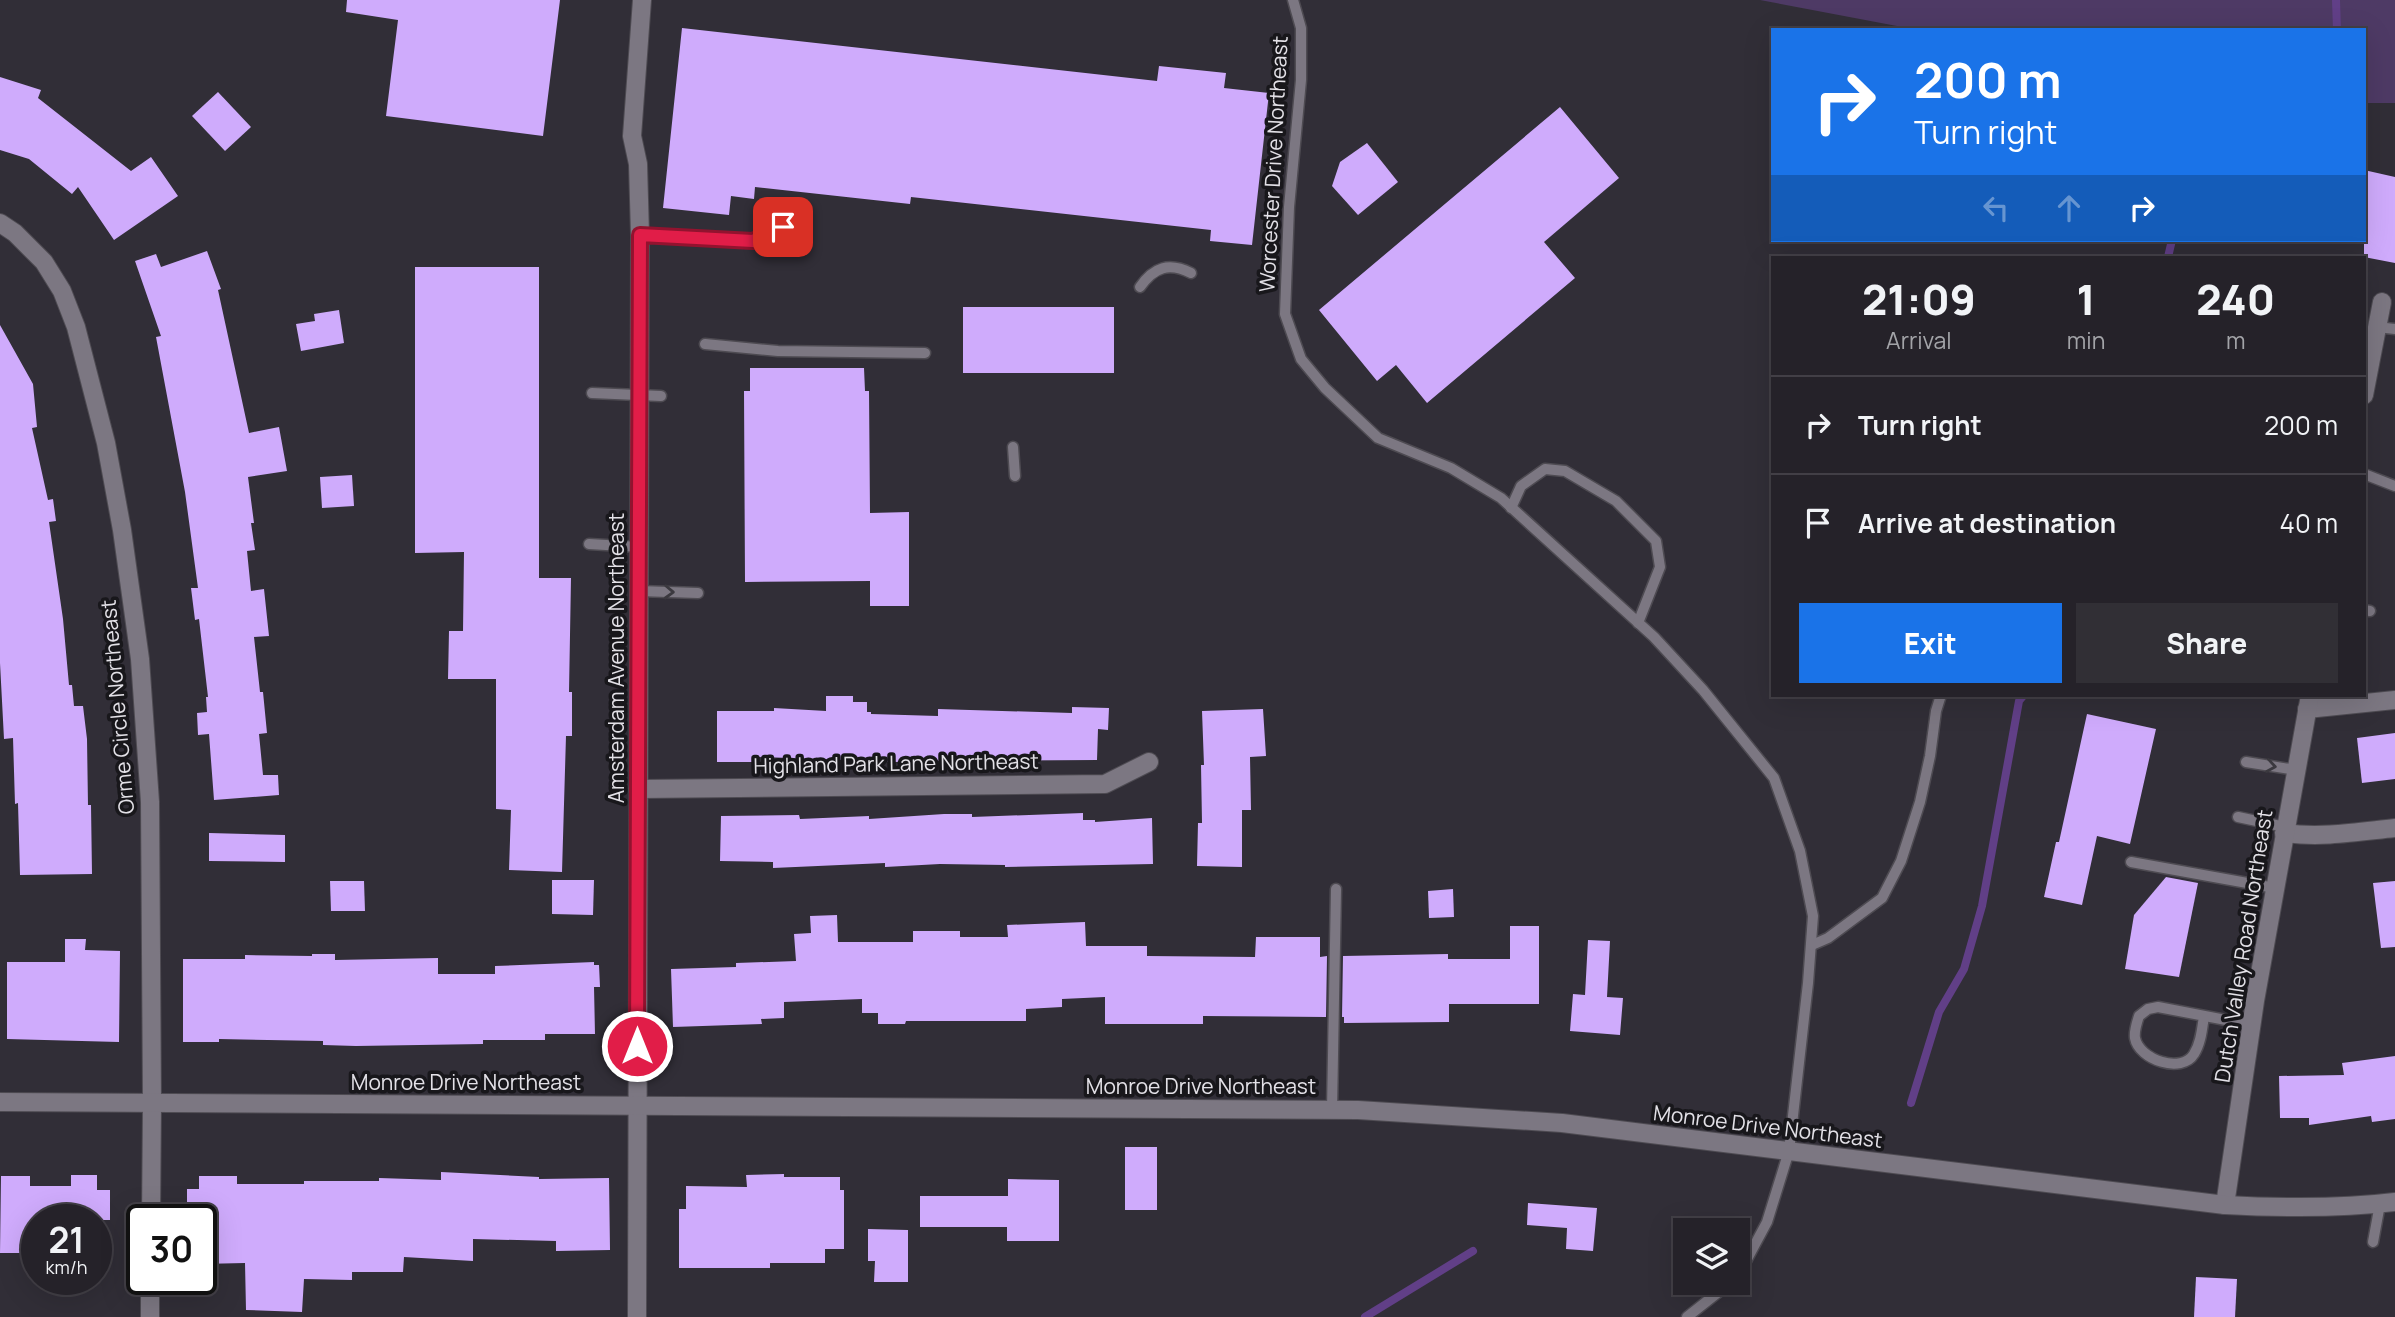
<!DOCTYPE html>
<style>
body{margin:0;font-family:Manrope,sans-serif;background:#312f35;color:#f1f3f6;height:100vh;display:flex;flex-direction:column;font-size:26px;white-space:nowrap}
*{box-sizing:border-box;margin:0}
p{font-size:23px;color:#a3a4a8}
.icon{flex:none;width:38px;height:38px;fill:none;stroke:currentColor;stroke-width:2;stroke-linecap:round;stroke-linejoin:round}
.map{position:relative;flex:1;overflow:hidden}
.sheet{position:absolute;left:1771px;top:256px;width:595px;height:441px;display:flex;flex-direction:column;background:#252229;border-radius:0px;box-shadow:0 7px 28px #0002,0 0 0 2px #423f46}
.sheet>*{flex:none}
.banner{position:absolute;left:1771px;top:28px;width:595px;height:214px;border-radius:0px;box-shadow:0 7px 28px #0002,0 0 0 2px #423f46;background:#1a73e8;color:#fff;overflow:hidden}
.buttons{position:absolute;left:1673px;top:1218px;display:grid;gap:14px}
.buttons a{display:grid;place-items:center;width:77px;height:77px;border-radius:0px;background:#252229;box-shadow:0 7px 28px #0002,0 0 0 2px #423f46;font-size:35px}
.speed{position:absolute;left:21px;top:1204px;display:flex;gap:14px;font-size:35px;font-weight:700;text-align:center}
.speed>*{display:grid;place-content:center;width:91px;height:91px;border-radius:50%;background:#252229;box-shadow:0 7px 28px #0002,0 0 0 2px #423f46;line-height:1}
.speed small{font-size:18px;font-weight:400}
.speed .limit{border:4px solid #111;border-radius:10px;background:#fff;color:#111}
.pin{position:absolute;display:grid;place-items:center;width:60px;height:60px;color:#fff;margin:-30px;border-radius:14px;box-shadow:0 4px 10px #0006}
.me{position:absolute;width:77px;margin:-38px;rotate:0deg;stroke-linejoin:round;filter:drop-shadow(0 0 5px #0008)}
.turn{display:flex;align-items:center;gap:24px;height:147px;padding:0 28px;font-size:32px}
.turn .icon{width:91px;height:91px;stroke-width:2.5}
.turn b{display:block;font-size:49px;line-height:60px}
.lanes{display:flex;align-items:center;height:66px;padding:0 28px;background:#0003;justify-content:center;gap:35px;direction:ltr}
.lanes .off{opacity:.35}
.eta{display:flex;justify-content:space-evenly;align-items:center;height:119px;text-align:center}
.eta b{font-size:42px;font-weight:800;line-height:49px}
.button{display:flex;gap:14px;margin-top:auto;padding:14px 28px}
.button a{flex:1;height:80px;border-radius:0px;background:#1a73e8;color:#fff;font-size:28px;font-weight:800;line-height:80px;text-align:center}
.button a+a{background:#312f35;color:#f1f3f6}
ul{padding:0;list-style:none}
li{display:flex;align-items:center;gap:21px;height:98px;padding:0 28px;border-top:2px solid #423f46}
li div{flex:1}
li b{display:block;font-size:26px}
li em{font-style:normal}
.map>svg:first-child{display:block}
.green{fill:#4e3a65}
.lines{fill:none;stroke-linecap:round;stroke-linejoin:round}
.stream{stroke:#613f87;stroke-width:8}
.building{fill:#cfabfc}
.service-casing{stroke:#4e4b52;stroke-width:13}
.minor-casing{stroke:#4e4b52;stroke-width:20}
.secondary-casing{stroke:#4e4b52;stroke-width:20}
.service{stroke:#7c7782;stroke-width:10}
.minor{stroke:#7c7782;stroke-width:18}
.secondary{stroke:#7c7782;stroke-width:18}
.oneway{stroke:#3b393f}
.route-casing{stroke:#92132f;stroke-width:18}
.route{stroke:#e11d48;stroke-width:12}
.labels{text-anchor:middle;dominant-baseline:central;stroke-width:7;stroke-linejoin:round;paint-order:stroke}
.street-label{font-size:21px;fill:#e3e1e7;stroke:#18171b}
</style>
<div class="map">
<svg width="2395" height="1317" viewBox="0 0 2395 1317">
<rect width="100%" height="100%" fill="#312e37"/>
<!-- green -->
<polygon class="green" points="1760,0 2395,0 2395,103 2364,103 2364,30 1918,30"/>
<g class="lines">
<!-- stream -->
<g class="stream">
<polyline points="2336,0 2337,30"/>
<polyline points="2168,257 2172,240"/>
<polyline points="1911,1103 1939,1012 1964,969 1982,906 2019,701 2024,695"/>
<polyline points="1365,1317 1473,1251"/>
</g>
</g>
<!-- building -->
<g class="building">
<polygon points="347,0 560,0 543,136 386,116 398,20 346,12"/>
<polygon points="682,28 1157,81 1159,66 1226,73 1224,88 1269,93 1252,245 1210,241 1211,230 911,197 910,204 755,187 754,199 731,196 729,215 663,208"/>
<polygon points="0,77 41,90 38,98 131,171 151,157 178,196 114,240 78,187 72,194 29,159 0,150"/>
<polygon points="218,92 251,127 225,151 192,116"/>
<polygon points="1560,107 1619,178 1544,242 1575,278 1427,403 1396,365 1377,381 1319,310"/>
<polygon points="1367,143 1398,182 1358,215 1332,186 1340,162"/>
<polygon points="2364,170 2395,177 2395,263 2364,257"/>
<polygon points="207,251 221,289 218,290 249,433 279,427 287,471 248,477 254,523 251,523 255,550 247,551 251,591 264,589 269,636 254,637 260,692 263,692 267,733 259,734 263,775 278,775 279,795 214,800 209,734 198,735 197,713 207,712 206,697 208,697 199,619 195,620 191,588 198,588 185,492 156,337 161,336 135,261 156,254 161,267"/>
<polygon points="415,267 539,267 539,578 571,578 569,692 572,692 572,736 566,736 562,872 509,870 511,810 496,809 496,679 448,679 449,631 463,631 464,552 415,553"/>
<rect x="963" y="307" width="151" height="66"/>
<polygon points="339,310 344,343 301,351 296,324 315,321 314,314"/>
<polygon points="0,325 33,384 37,427 32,428 48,500 53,499 56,521 49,522 63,619 69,685 72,685 74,706 83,706 87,739 88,805 91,805 92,874 20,875 18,803 15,804 13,738 4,739 0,663"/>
<polygon points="750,368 864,368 865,391 869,391 870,513 909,512 909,606 870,606 870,581 745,582 744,391 750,391"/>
<polygon points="352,475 354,506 322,508 320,477"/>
<polygon points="826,696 853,696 853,702 867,702 867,712 871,712 871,714 938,716 938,709 1072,713 1072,707 1109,708 1108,730 1098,729 1097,760 925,761 925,763 759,757 759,762 717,762 717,711 774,711 774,708 826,711"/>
<polygon points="1263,709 1266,756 1250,757 1251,810 1242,810 1242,867 1197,866 1198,823 1202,823 1201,765 1204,765 1202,711"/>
<polygon points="2087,714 2156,729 2130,844 2097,836 2082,905 2044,897 2056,842 2059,842"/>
<polygon points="2395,733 2395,779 2362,783 2357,738"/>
<polygon points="1083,813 1083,820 1095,820 1095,822 1152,818 1153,864 1005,867 1005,865 940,864 885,867 885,863 773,868 773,862 720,861 721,816 799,815 800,819 869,816 869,819 944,814 972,814 972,817"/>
<polygon points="209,833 285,835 285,862 209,861"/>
<polygon points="2166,877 2198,883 2179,977 2125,969 2134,915"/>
<polygon points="552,880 594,880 593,915 552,914"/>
<polygon points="330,881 364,881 365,911 331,911"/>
<polygon points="2395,881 2395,947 2381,948 2373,883"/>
<polygon points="1453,889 1454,917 1429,918 1428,891"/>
<polygon points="837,915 838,942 913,942 913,931 960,931 960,937 1008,937 1007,925 1085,922 1086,946 1147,946 1147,956 1255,957 1256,937 1320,937 1320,957 1327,956 1326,1017 1203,1016 1203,1024 1105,1024 1105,997 1062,999 1062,1007 1026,1009 1026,1021 906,1021 905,1024 878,1024 878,1013 862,1013 862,999 784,1002 784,1018 761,1019 762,1024 673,1027 671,969 736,967 736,963 796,961 794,934 811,933 810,916"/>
<polygon points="1510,926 1539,926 1539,1004 1449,1004 1449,1022 1344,1023 1344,1017 1342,1017 1343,956 1448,954 1448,959 1510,959"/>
<polygon points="65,939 86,939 85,950 120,951 119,1042 7,1039 7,962 65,962"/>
<polygon points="1588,940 1610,941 1607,997 1623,998 1620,1035 1570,1031 1573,994 1585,995"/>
<polygon points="312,954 335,954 335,960 438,958 438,974 495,974 495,966 594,962 594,965 599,965 600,987 594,987 595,1034 545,1034 545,1040 483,1040 483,1044 356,1046 323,1045 323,1041 219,1039 219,1042 183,1042 183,959 245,959 245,955 312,956"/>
<polygon points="2395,1056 2395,1119 2372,1122 2371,1116 2309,1125 2309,1118 2280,1118 2279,1076 2344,1075 2342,1063"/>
<rect x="1125" y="1147" width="32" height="63"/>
<polygon points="441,1172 539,1177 539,1179 609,1178 610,1250 556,1251 556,1241 473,1239 473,1261 404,1257 403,1272 352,1272 352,1280 304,1279 302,1312 246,1310 245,1263 201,1264 201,1220 187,1220 187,1189 199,1189 199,1176 237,1176 237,1184 304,1184 304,1181 379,1181 379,1178 441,1180"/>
<polygon points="784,1174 784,1177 840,1177 840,1190 844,1190 844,1249 825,1249 825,1263 770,1263 770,1268 679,1268 679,1209 686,1209 686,1186 747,1187 746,1175"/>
<polygon points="71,1175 97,1175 97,1190 110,1190 110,1220 37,1220 37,1253 0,1253 1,1176 30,1176 30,1186 71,1186"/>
<polygon points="1008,1179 1059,1180 1059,1241 1007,1241 1007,1227 920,1227 920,1196 1008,1196"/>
<polygon points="1528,1203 1597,1208 1593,1251 1566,1249 1567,1228 1527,1225"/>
<polygon points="868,1229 908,1230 908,1282 874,1282 875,1261 868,1261"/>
<polygon points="2196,1277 2237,1279 2235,1317 2194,1317"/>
</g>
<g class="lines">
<!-- service casing -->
<g class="service-casing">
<g id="service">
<polyline points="1293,0 1301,28 1301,80 1289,207 1285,314 1301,359 1325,388 1378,438 1451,468 1501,498 1654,637 1703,690 1774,778 1800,851 1813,916 1808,983 1789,1151 1767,1222 1738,1276"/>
<polyline points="640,235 753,241 783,227"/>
<path d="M1140 287C1154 267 1169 262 1191 273"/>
<polyline points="2377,327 2395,329"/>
<polyline points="705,344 778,351 925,353"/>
<polyline points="592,393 661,396"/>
<polyline points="1013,447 1015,476"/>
<polyline points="2364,474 2395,486"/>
<polyline points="1511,508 1521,486 1545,469 1565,471 1616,501 1656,541 1660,567 1638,623"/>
<polyline points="589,544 640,547"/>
<polyline points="639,591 698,593"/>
<polyline points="2364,610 2370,611"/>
<polyline points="2246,762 2296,770"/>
<polyline points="2238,817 2285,827"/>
<polyline points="2131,862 2275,888"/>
<polyline points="1812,945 1828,938 1882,898 1901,861 1920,802 1930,756 1936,711 1941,695"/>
<path d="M2204 1016C2202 1029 2201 1043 2194 1054 2182 1074 2139 1060 2135 1038 2134 1032 2137 1022 2139 1016L2148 1009 2158 1007 2252 1025"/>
<polyline points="1332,1110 1336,889"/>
<polyline points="2373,1242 2380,1204"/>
<polyline points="1687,1317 1730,1283"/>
</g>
</g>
<!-- minor casing -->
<g class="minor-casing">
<g id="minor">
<polyline points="0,223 15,233 44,262 62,291 76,327 106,443 122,530 140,659 150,802 152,1104 151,1220"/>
<polyline points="2364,395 2382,302"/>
<polyline points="2307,709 2395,700"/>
<polyline points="638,789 1105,784 1149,762"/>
<path d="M2284 833C2322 838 2357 832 2395 828"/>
<polyline points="2225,1205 2255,1001 2310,695"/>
<polyline points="150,1317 150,1279"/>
<polyline points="637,1317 640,235 638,164 632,136 642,0"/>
</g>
</g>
<!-- secondary casing -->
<g class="secondary-casing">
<path id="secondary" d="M0 1102 1358 1110 1562 1123 2225 1205C2282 1208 2338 1209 2395 1202"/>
</g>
<!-- service -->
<use href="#service" class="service"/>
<!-- minor -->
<use href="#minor" class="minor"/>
<!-- secondary -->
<use href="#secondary" class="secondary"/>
</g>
<!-- one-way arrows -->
<defs><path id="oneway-chevron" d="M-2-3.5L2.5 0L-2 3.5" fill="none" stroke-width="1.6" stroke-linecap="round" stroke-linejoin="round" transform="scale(1.75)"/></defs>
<g class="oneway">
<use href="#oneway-chevron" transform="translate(669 592) rotate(2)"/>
<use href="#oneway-chevron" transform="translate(2271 766) rotate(9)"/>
</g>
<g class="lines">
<!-- route casing -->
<g class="route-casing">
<polyline id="route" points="637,1046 640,235 753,241 783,227"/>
</g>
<!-- route -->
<use href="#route" class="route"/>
</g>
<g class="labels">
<!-- street labels -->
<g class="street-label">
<text transform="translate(1273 164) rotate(-87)">Worcester Drive Northeast</text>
<text transform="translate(616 658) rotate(-90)">Amsterdam Avenue Northeast</text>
<text transform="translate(117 707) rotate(-95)">Orme Circle Northeast</text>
<text transform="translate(896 763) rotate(-1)">Highland Park Lane Northeast</text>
<text transform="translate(2243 946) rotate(-81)">Dutch Valley Road Northeast</text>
<text x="466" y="1082">Monroe Drive Northeast</text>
<text x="1201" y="1086">Monroe Drive Northeast</text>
<text transform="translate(1768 1126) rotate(7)">Monroe Drive Northeast</text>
</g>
</g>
</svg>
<div class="buttons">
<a><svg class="icon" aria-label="layers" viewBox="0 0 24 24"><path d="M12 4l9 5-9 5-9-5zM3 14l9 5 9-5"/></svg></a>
</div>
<div class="speed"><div>21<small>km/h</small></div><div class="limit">30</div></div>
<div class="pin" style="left:783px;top:227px;background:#d93025"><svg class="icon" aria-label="arrive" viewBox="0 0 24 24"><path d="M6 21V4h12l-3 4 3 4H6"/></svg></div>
<svg class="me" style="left:637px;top:1046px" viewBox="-20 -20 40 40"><circle r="17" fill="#e11d48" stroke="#fff" stroke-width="3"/><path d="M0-11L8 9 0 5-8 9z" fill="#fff"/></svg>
<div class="banner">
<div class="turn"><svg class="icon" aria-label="right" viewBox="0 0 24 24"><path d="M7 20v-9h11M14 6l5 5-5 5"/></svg><div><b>200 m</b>Turn right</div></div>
<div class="lanes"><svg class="icon off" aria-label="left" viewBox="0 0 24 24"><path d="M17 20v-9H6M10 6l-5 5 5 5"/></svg><svg class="icon off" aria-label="ahead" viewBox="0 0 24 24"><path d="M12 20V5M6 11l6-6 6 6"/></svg><svg class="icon" aria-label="right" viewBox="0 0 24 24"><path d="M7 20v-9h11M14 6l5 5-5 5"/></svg></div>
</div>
<section class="sheet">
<div class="eta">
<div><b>21:09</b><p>Arrival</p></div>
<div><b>1</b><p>min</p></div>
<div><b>240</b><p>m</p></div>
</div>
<ul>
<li><svg class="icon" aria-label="right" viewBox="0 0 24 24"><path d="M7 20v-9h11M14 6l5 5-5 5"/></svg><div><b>Turn right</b></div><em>200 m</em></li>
<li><svg class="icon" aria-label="arrive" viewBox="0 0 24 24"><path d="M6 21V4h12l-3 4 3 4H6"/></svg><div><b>Arrive at destination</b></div><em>40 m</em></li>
</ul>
<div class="button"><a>Exit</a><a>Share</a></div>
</section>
</div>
